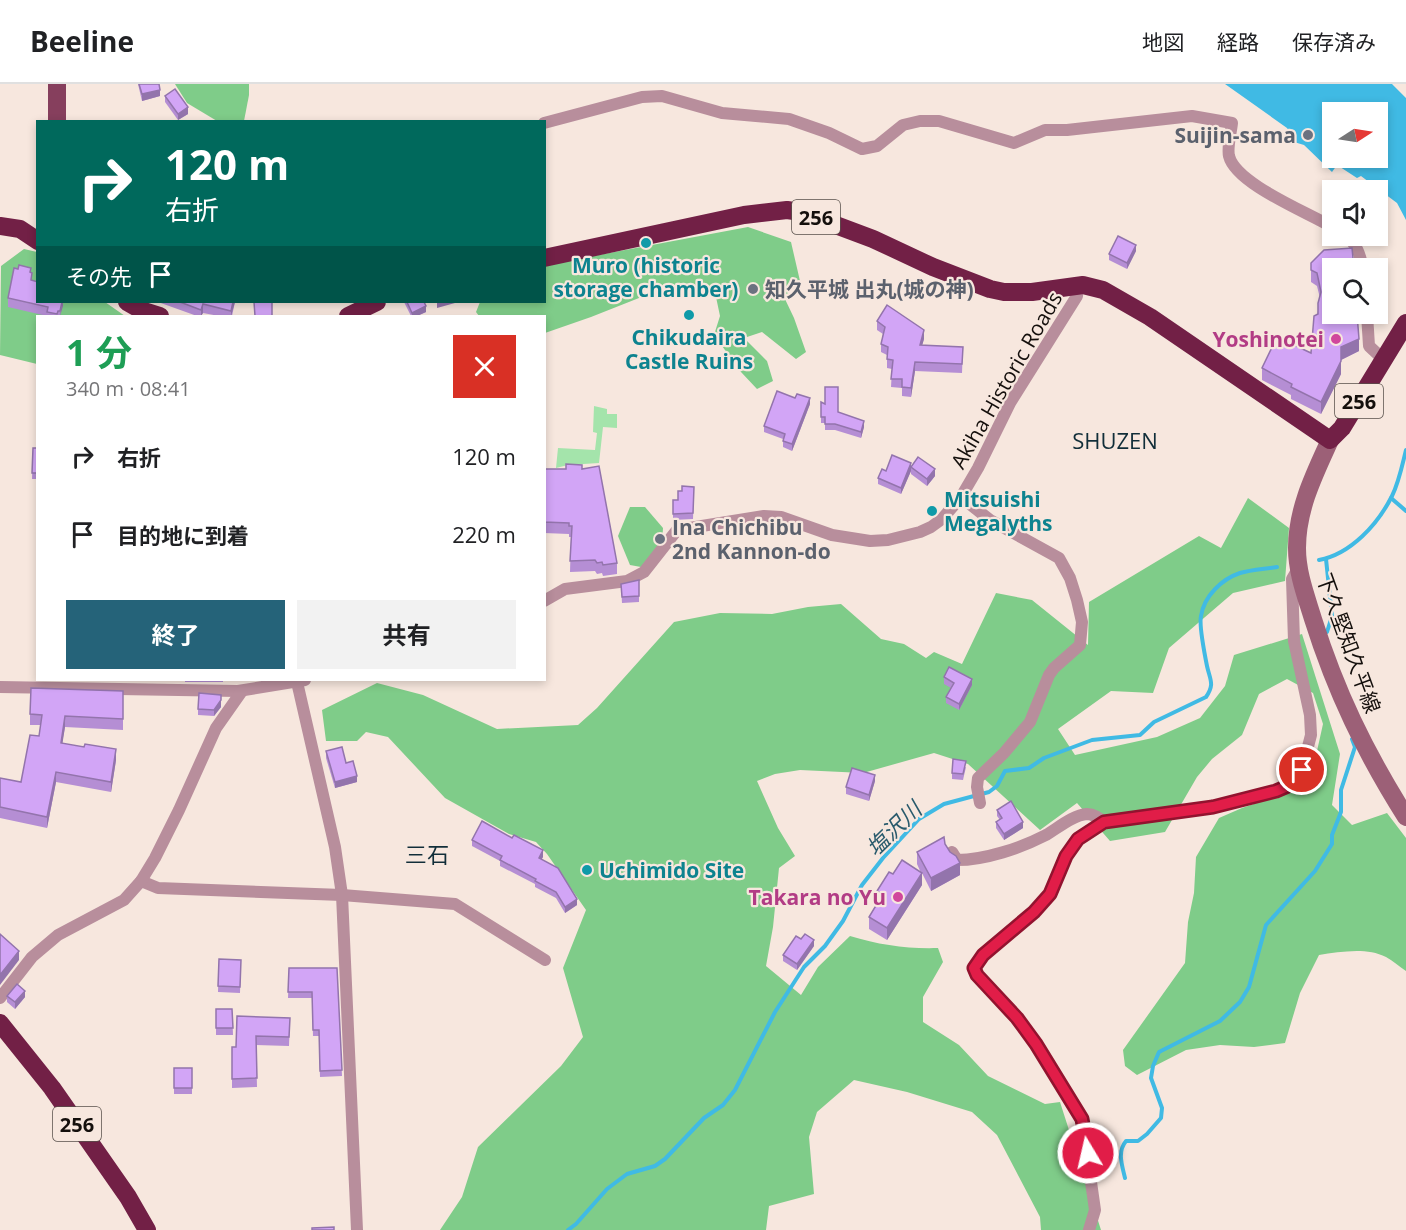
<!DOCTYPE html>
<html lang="ja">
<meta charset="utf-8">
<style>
body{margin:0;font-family:"Open Sans","Noto Sans JP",sans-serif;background:#f2f2f2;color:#202124;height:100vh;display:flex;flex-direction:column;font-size:22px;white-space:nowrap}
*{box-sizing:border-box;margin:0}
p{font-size:20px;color:#757577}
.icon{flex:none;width:33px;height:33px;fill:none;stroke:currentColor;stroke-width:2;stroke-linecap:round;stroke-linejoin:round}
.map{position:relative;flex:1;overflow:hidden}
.side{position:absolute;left:36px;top:231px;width:510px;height:366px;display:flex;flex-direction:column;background:#fff;border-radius:0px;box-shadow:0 3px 9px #0003}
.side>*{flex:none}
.hud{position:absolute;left:36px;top:36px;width:510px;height:183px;border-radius:0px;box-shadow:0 3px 9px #0003;background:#00695c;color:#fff;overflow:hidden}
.needle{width:39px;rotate:78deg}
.buttons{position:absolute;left:1322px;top:18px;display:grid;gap:12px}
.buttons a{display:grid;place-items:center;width:66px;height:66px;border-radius:0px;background:#fff;box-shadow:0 3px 9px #0003;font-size:30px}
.pin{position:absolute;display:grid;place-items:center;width:51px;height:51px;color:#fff;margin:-26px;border:3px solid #fff;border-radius:50%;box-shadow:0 2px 6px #0007}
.me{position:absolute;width:66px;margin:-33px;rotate:351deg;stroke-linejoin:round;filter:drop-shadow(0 0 4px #0008)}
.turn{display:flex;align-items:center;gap:21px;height:126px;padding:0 30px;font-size:27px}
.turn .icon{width:78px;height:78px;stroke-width:2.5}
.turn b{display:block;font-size:42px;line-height:51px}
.then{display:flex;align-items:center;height:57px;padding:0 30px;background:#0003;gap:12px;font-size:22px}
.round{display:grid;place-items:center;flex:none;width:63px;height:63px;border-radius:0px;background:#f2f2f2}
.summary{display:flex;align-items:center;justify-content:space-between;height:102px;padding:0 30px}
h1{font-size:36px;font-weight:700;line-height:45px;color:#1e9e55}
.cta{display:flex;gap:12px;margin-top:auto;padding:12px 30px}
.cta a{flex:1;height:69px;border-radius:0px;background:#256379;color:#fff;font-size:24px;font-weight:700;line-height:69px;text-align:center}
.cta a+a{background:#f2f2f2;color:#202124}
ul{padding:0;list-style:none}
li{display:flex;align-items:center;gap:18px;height:78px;padding:0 30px}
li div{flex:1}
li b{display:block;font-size:22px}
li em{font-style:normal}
header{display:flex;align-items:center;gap:36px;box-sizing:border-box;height:84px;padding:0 30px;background:#fff;border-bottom:2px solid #e0e0e0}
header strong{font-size:28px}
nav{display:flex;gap:33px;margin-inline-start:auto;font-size:21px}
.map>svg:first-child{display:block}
.green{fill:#a4e4ab}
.forest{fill:#7fcc89}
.water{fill:#40bae4;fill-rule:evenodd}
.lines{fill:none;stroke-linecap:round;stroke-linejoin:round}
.stream{stroke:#40bae4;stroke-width:4}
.street{stroke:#b88e9c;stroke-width:12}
.secondary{stroke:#9c6077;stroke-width:18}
.primary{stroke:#863f5d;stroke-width:18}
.highway{stroke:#722046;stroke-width:18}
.wall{fill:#b58ed4}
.shaded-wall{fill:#9374ac}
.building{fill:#d2a5f6;stroke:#9374ac;stroke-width:1.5}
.route-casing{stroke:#92132f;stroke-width:15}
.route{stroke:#e11d48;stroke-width:10}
.worship-dot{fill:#6b7280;stroke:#f7e7de;stroke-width:2}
.culture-dot{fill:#0f9aa8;stroke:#f7e7de;stroke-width:2}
.hotel-dot{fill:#d1479c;stroke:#f7e7de;stroke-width:2}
.labels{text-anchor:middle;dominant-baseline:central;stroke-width:4.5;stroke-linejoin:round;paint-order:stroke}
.shield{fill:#f7e7de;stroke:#58504b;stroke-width:1.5}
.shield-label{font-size:20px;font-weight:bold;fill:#140f0c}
.worship-label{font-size:21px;font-weight:bold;fill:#5b616d;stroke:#f7e7de;text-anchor:start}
.culture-label{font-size:21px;font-weight:bold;fill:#0d838f;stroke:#f7e7de}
.hotel-label{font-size:21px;font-weight:bold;fill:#b23c85;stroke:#f7e7de;text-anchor:end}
.street-label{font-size:21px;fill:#140f0c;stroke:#f7e7de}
.neighbourhood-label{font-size:22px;fill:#112e39;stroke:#f7e7de}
.water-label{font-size:22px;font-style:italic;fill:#295a6c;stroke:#f7e7de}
</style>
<header>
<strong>Beeline</strong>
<nav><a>地図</a><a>経路</a><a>保存済み</a></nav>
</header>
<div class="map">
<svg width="1406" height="1146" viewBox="0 0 1406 1146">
<rect width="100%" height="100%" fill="#f7e7de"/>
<!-- green -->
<polygon class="green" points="594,322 607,325 607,330 617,330 617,344 603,343 599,379 568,381 556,384 558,364 595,366 597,349 593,348"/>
<!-- forest -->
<g class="forest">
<polygon points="175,0 249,0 249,11 244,37 217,37 187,19"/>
<polygon points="748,143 791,158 800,197 784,213 794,234 806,268 796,275 762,248 744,254 767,277 773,297 757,305 741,288 714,251 720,232 716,213 670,200 645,205 639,214 591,233 545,249 544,232 479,232 476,228 480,218 544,218 545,181"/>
<polygon points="24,165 37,168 38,218 105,218 125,232 38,232 37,280 0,271 1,182"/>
<path d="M1248 414 1289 444 1285 497 1233 509 1169 564 1153 609 1111 607 1058 645 1075 671 1157 653 1200 634 1225 602 1234 571 1302 550 1340 670 1332 721 1352 741 1387 729 1406 754V887C1400 883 1393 877 1386 873 1366 863 1340 868 1319 871L1300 909 1285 959 1254 963 1220 961 1186 966 1137 991 1125 982 1123 966 1185 879 1188 838 1194 809 1196 773 1219 734 1242 724 1303 703 1315 676 1323 640 1313 609 1287 595 1259 610 1242 651 1212 675 1197 693 1165 748 1110 757 1077 719 1040 746 968 680 934 669 863 689 800 686 775 690 757 697 778 744 795 772 779 784 773 843 766 882 801 911 818 883 850 852C879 861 908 865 938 864L943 878 923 913V938L959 961 988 992 1045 1020 1060 1018 1101 1146H1041L1040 1133 997 1051 972 1028 907 1008 854 996 817 1028 809 1053 814 1110 769 1122 766 1146H440L462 1113 478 1063 561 982 583 953 563 884 586 826 547 770 536 758 509 750 445 714 388 653 366 648 357 657H326L322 626 377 599 423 611 497 645 578 641 597 624 674 538 720 529 772 530 808 523 841 520 881 555 904 560 926 574 934 568 962 580 996 509 1032 516 1088 561 1089 518 1199 452 1221 464Z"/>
<polygon points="630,423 645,423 663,444 662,459 641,483 630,481 618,452"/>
</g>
<!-- water -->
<path class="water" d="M1225 0H1392L1406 14V136L1397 119 1361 92 1357 94 1337 81 1332 88 1304 61 1294 58 1287 44ZM1332 28H1377V74H1332Z"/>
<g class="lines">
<!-- stream -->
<g class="stream">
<polyline points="1391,414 1406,427"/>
<polyline points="1326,475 1332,532 1327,548"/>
<path d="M1319 476C1351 470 1378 440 1392 412 1399 398 1402 382 1406 366"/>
<path d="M1125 1094C1122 1081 1117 1068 1126 1057H1138L1147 1050 1161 1034 1162 1024 1151 994 1153 982 1159 968 1220 937 1240 918 1249 903 1266 841 1315 787 1332 760V751L1341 728V706L1355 663 1352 655"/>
<path d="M568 1146 576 1140 607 1105 627 1090 655 1082 665 1075 704 1034 723 1021 735 1006 775 928 804 883 825 862 843 837 862 801 883 774 919 735 944 720 989 708 997 702 1005 687 1029 684 1044 674 1092 656 1140 651 1154 638 1206 613C1215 600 1210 596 1207 582 1205 572 1199 541 1201 532 1204 512 1222 495 1240 489 1251 486 1265 485 1277 483"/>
</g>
<!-- street -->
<g class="street">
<path d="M544 39 642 13 662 12 722 29 789 35 829 49 862 65 877 62 903 41 920 37H939L1014 59 1045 46H1067L1192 32 1232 39C1231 49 1227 63 1229 72 1236 100 1307 128 1332 143"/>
<path d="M1345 152C1357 159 1360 171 1363 184"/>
<polyline points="1367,230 1369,262 1384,276"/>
<polyline points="961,413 990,436 1059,474 1070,494 1077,516 1082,538 1080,561 1054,584 1049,591 1030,638 1004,669 978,694 977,703 980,719"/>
<polyline points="544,517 565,505 627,497 644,488 677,446 764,432 781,433 832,451 870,457 888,456 920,448 931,443 942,435 961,413 978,384 1010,319 1077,212 1078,201"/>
<polyline points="297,598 335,763 342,811 357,1146"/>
<polyline points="0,603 238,607 305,596"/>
<path d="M952 768 957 776C985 776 1021 764 1046 751 1058 744 1073 731 1087 730 1094 730 1099 734 1104 738"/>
<polyline points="141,797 158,804 342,811 455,820 545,876"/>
<polyline points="0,914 32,873 58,851 124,816 141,797 155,774 179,726 216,644 242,607"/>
<polyline points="1089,1146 1095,1126 1082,1035 1036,960 1017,934 977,891 974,884 983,871 1034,828 1050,810 1066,772 1078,755 1104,738 1213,723 1276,707 1290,701 1302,686 1311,651 1310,631 1294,557 1292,495 1299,483"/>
</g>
<!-- secondary -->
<path class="secondary" d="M1330 356C1314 391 1297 425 1297 464 1297 489 1306 512 1313 535 1336 608 1365 668 1406 733"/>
<!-- primary -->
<polyline class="primary" points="57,38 57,0"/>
<!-- highway -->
<g class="highway">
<polyline points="0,142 20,145 38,157"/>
<polyline points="544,174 744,131 787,126 801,128 873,155 933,183 990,205 1004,208 1032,208 1083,201 1103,206 1150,233 1330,356 1342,344 1406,239"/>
<polyline points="127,218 141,226 160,232"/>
<polyline points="348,232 377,218"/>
<polyline points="0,939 52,1004 128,1113 147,1146"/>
</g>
</g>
<!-- wall -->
<g class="wall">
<polygon points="138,0 159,0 160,12 142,17"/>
<polygon points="165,12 188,30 178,36 165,18"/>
<polygon points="1136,167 1127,185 1109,176 1109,170"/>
<polygon points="1311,179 1359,267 1341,276 1341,290 1321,330 1291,315 1291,311 1262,296 1262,284 1311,269 1320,214 1317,202 1311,198"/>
<polygon points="31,188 32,197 63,218 60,232 47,232 8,223 8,214"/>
<polygon points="158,218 235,218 232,232 219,232 203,229 201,232 197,232"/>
<polygon points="404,218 424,218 426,228 417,232 411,232"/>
<polygon points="877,237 924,255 922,261 963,263 962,289 915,287 911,313 902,312 902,304 891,303 892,285 887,284 887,271 881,268 881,260 883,250 877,246"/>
<polygon points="821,318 864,343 861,354 835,346 825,346 825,339 821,339"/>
<polygon points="810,320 792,367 783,363 783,355 764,348 764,342"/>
<polygon points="33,364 38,364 38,395 32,395"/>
<polygon points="911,383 935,392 927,402 911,390 911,387 901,410 878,400 878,394 886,387"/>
<polygon points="544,385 582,385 617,479 617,490 603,492 602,489 597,490 595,487 570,488 571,453 569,453 569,450 544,449"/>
<polygon points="694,403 693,435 673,436 673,416 678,416 682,407"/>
<polygon points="639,496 639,518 622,519 621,500"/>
<polygon points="944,593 972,601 959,626 946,619 946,613 951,604 944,600"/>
<rect x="185" y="596" width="38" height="2"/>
<polygon points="123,607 123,646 65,643 62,659 116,676 111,708 56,698 47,744 0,734 0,694 21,698 39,652 41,641 30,641 30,630"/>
<polygon points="221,623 214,632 198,631 198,625"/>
<polygon points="326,667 346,679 357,698 335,704 326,674"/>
<polygon points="966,683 963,696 952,695 952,689"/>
<polygon points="875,697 869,717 846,710 846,703"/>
<polygon points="997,726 1023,744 1004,756 996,744 996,738 1000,736 997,732"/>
<polygon points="472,756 543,773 541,775 577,821 565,829 556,814 535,803 535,800 500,782 500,777 472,762"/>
<polygon points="945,760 960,791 931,807 922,789 922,801 887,856 869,845 869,833 877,819 877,807 921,789 917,780 917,768"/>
<polygon points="814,862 797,886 783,877 783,871"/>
<polygon points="219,875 241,876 240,909 218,908"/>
<polygon points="289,884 337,884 342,992 320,993 319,952 313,952 312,914 288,914"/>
<polygon points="7,912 25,913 15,925 7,918"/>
<polygon points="216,925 232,925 233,951 216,951"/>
<polygon points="237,932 290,934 289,962 256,961 257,1003 232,1004 232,963 236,963"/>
<rect x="174" y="984" width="18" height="26"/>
</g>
<!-- shaded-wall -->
<g class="shaded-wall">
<polygon points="160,6 160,12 142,17 142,10"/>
<polygon points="188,23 188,30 178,36 178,30"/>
<polygon points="1136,161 1136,167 1127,185 1127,179"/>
<polygon points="62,218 63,218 63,222 60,232"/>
<polygon points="233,218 235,218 231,232 231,227"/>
<polygon points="437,218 455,218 455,219 437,224"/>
<polygon points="203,220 203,229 201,232 201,226"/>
<polygon points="426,222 426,228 417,232 412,232 412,229"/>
<polygon points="924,246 924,255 920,269 920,261"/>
<polygon points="1359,255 1359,267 1341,276 1341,290 1321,330 1321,318 1341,263"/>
<polygon points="915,278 915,287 911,313 911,304"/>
<polygon points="810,314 810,320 792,367 792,360"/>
<polygon points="864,337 864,343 861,354 861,348"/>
<polygon points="911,379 911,387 901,410 901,404"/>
<polygon points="935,385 935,392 927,402 927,395"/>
<polygon points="972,595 972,601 959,626 959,620"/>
<polygon points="221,611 221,623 214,632 214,626"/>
<polygon points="65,632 65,643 61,669 61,659"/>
<polygon points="116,665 116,676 111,708 111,698"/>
<polygon points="56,688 56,698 47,744 47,733"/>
<polygon points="875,691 875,697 869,717 869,711"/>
<polygon points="357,692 357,698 335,704 335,698"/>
<polygon points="1023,738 1023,744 1004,756 1004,750"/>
<polygon points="543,766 543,773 539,780 539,774"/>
<polygon points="960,779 960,791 931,807 931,794"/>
<polygon points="922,789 922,801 887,856 887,844"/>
<polygon points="577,815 577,821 565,829 565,823"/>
<polygon points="814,856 814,862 797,886 797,880"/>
<polygon points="19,867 19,876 0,901 0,891"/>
<polygon points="25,907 25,913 15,925 15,918"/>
</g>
<!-- building -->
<g class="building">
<polygon points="139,0 159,0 160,6 142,10"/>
<polygon points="175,5 188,23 178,30 165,12"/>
<polygon points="1118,152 1136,161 1127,179 1109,170"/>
<polygon points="1352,164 1354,184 1332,184 1332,230 1357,230 1359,255 1341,263 1341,277 1321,318 1291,303 1292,300 1262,284 1277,253 1311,269 1314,232 1318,230 1318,219 1321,208 1317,189 1311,186 1311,179 1324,166"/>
<polygon points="19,181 31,184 30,188 32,189 31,196 38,198 38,218 62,218 60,227 58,227 57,230 47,228 48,223 8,214 14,184 18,185"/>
<polygon points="180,218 233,218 231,227 203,220 201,226"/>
<polygon points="254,218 272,218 272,232 255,232"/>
<polygon points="407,218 424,218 426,222 412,229"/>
<polygon points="887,221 924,246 920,261 963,263 962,280 915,278 911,304 902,303 902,295 891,295 893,276 887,275 888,263 881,260 885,243 877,237"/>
<polygon points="825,303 838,303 838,328 864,337 861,348 835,340 825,340 825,333 821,333 821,318 825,320"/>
<polygon points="777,307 795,314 797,310 810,314 792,360 783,357 785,350 764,342"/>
<polygon points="33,364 38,364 38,389 32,389"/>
<polygon points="892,371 911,379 901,404 878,394 882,385 886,387"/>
<polygon points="918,373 935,385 927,395 911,383"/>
<polygon points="566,380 582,381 582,385 599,382 617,479 603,481 602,478 597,479 595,476 570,477 572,442 569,442 569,439 544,438 544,385 566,385"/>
<polygon points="682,402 694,403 693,429 673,430 673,416 678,416 678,407 682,407"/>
<polygon points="639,496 639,512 622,513 621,500"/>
<polygon points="949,583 972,595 959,620 946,613 954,599 944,593"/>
<polygon points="31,604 123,607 123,635 65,632 61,659 84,663 85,660 116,665 111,698 56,688 47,733 0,723 0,694 21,698 30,651 39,652 42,631 30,630"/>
<polygon points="199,609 221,611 221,616 214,626 198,625"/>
<polygon points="342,663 346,679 353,677 357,692 335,698 326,667"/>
<polygon points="953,675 966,677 963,690 952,689"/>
<polygon points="852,684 875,691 869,711 846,703"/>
<polygon points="1011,717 1023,738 1004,750 996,738 1002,734 997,726"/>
<polygon points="482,737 512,754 514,751 543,766 539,774 558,784 577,815 565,823 556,808 535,797 536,795 500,776 502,772 472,756"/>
<polygon points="944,753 945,760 950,768 956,772 960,779 931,794 917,768"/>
<polygon points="902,776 922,789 887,844 869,833 883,810 877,807 889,788 893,790"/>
<polygon points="0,850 19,867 0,891"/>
<polygon points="805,850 814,856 797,880 783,871 796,852 801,855"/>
<polygon points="219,875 241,876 240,903 218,902"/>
<polygon points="289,884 337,884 342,986 320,987 319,946 313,946 312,908 288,908"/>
<polygon points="17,900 25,907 15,918 7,912"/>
<polygon points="216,925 232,925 233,944 216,944"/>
<polygon points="237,932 290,934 289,953 256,952 257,994 232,995 232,963 236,963"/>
<rect x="174" y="984" width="18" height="20"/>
<polygon points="334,1143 334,1146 312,1146 312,1144"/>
</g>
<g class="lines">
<!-- route casing -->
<g class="route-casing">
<polyline id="route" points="1088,1069 1082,1035 1036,960 1017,934 977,891 974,884 983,871 1034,828 1050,810 1066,772 1078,755 1104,738 1213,723 1276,707 1290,701 1302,686"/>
</g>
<!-- route -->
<use href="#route" class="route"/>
</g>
<!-- markers -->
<g class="worship-dot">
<circle cx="1308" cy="51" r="6"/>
<circle cx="753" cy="205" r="6"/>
<circle cx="660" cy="455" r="6"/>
</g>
<g class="culture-dot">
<circle cx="646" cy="159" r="6"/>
<circle cx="689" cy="231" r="6"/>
<circle cx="932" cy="427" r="6"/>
<circle cx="587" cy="786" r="6"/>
</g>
<g class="hotel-dot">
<circle cx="1336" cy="255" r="6"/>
<circle cx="898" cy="813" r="6"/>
</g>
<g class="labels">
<!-- shield labels -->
<g class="shield">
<rect x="792" y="116" width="48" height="34" rx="4.5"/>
<rect x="1335" y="300" width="48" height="34" rx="4.5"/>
<rect x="53" y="1023" width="48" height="34" rx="4.5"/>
</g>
<g class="shield-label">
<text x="816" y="133">256</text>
<text x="1359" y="317">256</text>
<text x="77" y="1040">256</text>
</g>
<!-- worship labels -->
<g class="worship-label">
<text x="1296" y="51" text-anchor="end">Suijin-sama</text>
<text x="765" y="205">知久平城 出丸(城の神)</text>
<text x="672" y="443">Ina Chichibu<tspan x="672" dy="24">2nd Kannon-do</tspan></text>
</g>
<!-- culture labels -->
<g class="culture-label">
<text x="646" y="181">Muro (historic<tspan x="646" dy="24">storage chamber)</tspan></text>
<text x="689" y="253">Chikudaira<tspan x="689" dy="24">Castle Ruins</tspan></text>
<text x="944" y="415" text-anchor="start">Mitsuishi<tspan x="944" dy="24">Megalyths</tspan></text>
<text x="599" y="786" text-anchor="start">Uchimido Site</text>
</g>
<!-- hotel labels -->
<g class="hotel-label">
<text x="1324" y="255">Yoshinotei</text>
<text x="886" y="813">Takara no Yu</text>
</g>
<!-- street labels -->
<g class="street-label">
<text transform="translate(1006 296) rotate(-60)">Akiha Historic Roads</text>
<text transform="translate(1349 559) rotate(70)">下久堅知久平線</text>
</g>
<!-- neighbourhood labels -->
<g class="neighbourhood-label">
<text x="1115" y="356">SHUZEN</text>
<text x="427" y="770">三石</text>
</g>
<!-- water labels -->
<g class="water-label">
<text transform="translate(893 744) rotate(-44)">塩沢川</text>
</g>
</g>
</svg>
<div class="buttons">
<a><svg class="needle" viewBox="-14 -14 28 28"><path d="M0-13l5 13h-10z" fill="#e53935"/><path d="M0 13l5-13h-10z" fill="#757577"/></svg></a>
<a><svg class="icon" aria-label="sound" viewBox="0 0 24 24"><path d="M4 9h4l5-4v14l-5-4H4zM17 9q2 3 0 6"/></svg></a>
<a><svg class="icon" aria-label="search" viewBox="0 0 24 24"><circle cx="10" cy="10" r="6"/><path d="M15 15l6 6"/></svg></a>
</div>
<div class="pin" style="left:1302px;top:686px;background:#d93025"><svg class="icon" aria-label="arrive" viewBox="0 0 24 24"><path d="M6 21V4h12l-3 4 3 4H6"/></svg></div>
<svg class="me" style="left:1088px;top:1069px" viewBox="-20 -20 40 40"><circle r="17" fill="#e11d48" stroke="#fff" stroke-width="3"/><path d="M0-11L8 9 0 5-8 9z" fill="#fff"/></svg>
<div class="hud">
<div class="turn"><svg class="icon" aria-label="right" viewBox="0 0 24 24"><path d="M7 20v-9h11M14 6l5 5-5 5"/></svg><div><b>120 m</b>右折</div></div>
<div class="then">その先<svg class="icon" aria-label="arrive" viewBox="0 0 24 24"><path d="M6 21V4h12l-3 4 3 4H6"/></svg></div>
</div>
<section class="side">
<div class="summary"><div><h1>1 分</h1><p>340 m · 08:41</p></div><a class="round" style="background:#d93025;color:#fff"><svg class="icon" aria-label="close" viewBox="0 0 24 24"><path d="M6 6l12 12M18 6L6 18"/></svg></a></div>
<ul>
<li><svg class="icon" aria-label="right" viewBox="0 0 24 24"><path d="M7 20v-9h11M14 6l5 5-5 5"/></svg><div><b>右折</b></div><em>120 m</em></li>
<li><svg class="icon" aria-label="arrive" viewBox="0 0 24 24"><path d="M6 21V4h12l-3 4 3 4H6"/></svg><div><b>目的地に到着</b></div><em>220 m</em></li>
</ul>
<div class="cta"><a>終了</a><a>共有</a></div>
</section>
</div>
